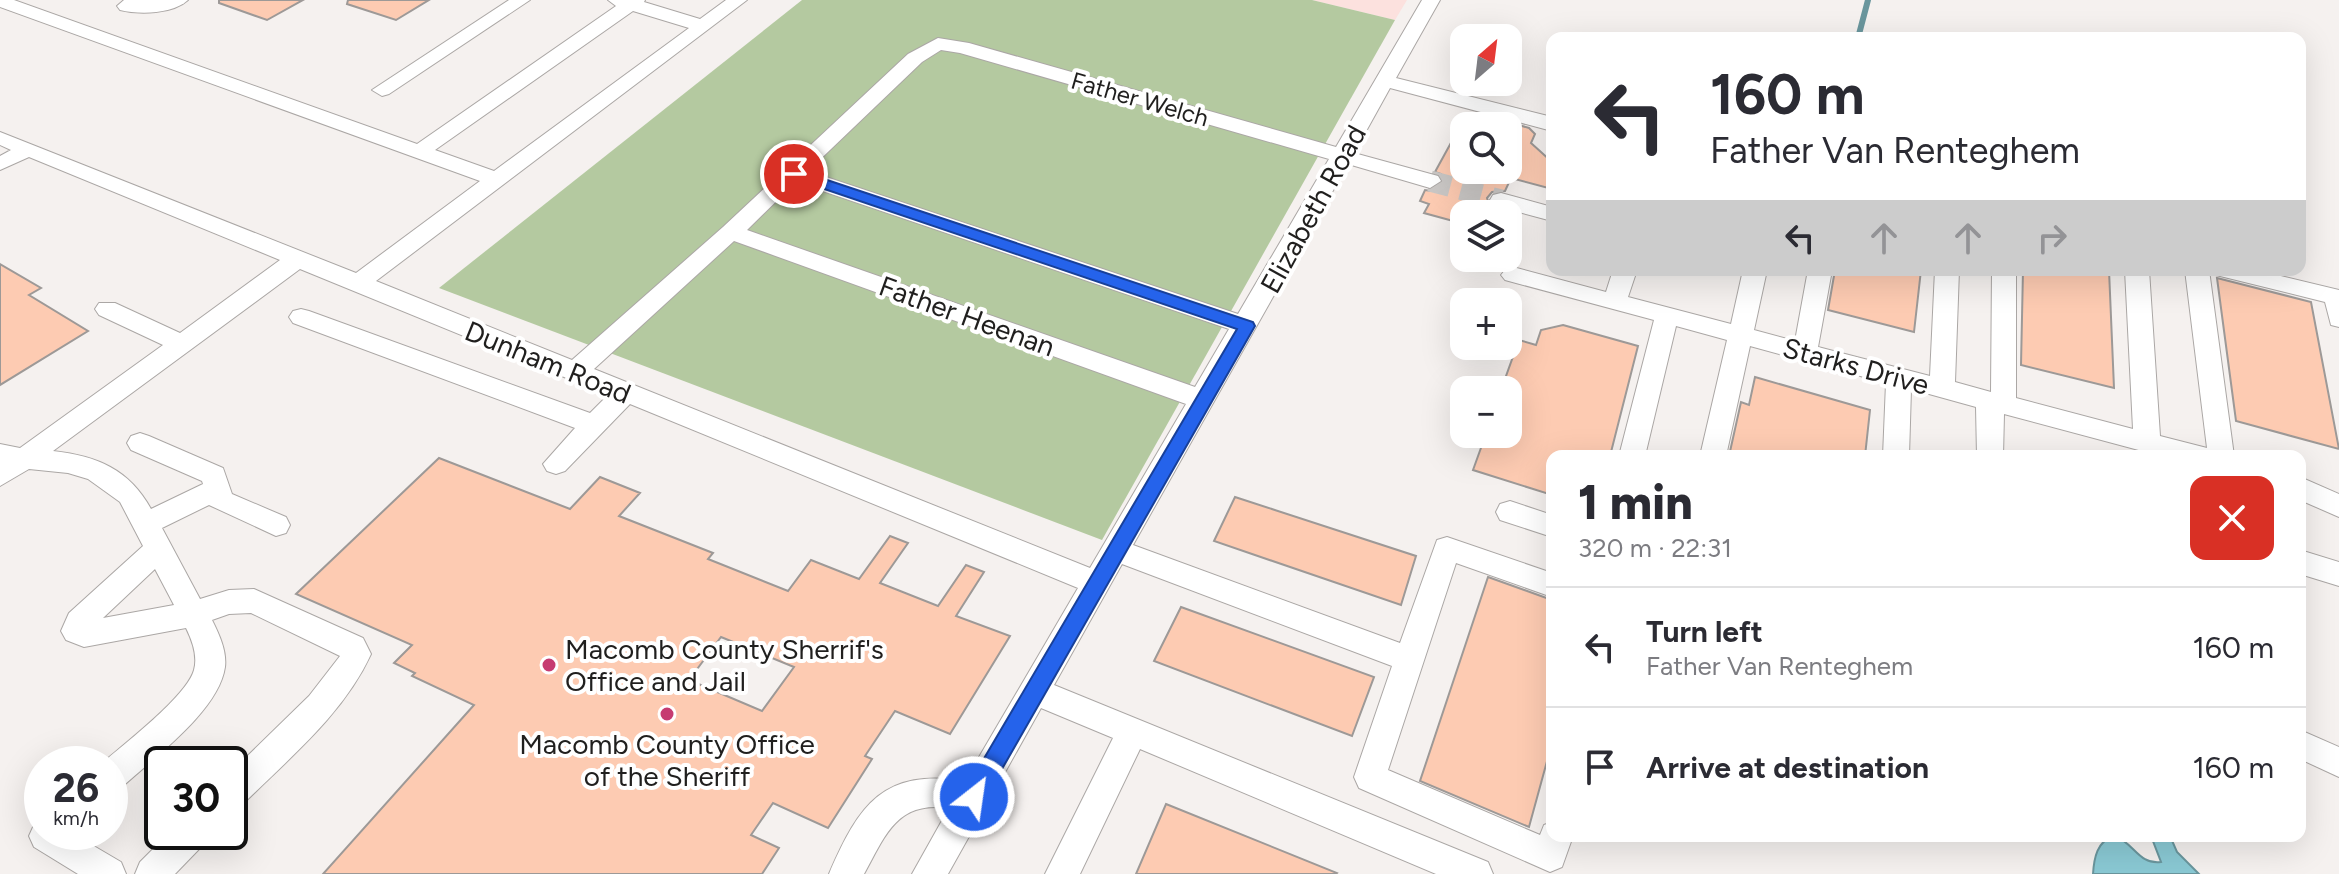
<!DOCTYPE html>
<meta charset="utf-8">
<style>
body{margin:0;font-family:Figtree,sans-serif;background:#f2f2f3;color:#2b2b33;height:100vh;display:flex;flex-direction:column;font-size:30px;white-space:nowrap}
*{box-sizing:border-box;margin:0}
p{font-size:26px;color:#7c7c81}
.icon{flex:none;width:44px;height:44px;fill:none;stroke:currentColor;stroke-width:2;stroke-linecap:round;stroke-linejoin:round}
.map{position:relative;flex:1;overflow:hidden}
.panel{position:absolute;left:1546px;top:450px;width:760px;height:392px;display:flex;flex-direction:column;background:#fff;border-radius:16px;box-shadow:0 8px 32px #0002}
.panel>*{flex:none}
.top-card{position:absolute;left:1546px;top:32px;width:760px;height:244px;border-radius:16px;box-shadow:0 8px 32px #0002;background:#fff;color:#2b2b33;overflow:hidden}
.needle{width:52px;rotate:28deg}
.fabs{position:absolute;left:1450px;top:24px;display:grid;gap:16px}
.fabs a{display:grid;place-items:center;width:72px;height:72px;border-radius:16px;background:#fff;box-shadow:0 8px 32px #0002;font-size:40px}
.speed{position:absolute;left:24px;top:746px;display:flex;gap:16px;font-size:40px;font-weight:700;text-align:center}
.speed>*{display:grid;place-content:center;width:104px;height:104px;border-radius:50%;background:#fff;box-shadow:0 8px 32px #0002;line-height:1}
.speed small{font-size:20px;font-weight:400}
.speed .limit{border:4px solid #111;border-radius:12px;background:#fff;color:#111}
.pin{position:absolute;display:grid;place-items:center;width:68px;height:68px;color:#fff;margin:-34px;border:4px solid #fff;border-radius:50%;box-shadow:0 2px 8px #0007}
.me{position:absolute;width:88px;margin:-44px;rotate:30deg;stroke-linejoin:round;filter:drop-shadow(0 0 6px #0008)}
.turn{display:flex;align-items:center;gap:28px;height:168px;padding:0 32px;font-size:36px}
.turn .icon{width:104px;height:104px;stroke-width:2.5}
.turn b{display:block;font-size:56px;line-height:68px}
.lanes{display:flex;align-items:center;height:76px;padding:0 32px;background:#0003;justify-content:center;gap:40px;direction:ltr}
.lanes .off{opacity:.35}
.round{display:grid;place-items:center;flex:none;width:84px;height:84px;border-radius:16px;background:#f2f2f3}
.headline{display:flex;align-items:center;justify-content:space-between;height:136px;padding:0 32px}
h1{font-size:48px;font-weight:800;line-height:60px}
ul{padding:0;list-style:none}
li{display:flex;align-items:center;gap:24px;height:120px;padding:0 32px;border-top:2px solid #e1e1e2}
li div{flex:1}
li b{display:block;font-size:30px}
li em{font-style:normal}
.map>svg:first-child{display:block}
.education{fill:#fce1de}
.green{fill:#b4c9a0}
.water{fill:#8ac9d4;stroke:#6a969d;stroke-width:2}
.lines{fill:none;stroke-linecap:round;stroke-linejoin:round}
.stream{stroke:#6a969d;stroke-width:6}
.building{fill:#fdcbb2;stroke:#9d9997;stroke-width:2;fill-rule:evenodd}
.minor-tunnel{stroke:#cac7c5;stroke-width:21;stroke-dasharray:21 11;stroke-linecap:butt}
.minor-casing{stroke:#aba7a5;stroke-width:2}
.minor{fill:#fff;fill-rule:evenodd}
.route{fill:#2563eb;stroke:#184099;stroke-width:2}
.poi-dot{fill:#c63b71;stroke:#fff;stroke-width:3}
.labels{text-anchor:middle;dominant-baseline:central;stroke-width:8;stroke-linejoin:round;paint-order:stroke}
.far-street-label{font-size:24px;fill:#201f1e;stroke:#fff}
.street-label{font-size:28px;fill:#201f1e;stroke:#fff}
.poi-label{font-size:28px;fill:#201f1e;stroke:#fff;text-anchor:start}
</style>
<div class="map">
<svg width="2339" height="874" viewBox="0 0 2339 874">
<rect width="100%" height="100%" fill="#f5f1ef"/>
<!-- education -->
<polygon class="education" points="1312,0 1407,0 1395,20"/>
<!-- green -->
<polygon class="green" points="802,0 1312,0 1395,20 1102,540 439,288"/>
<!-- water -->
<path class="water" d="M2114 836C2134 842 2138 865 2161 862L2151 836H2170L2177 852 2199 874H2093C2094 858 2097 841 2114 836Z"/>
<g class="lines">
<!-- stream -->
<polyline class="stream" points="1858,38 1868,0"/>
</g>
<!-- building -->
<g class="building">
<polygon points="219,0 303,0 267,20 219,3"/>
<polygon points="348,0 429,0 396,20 347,4"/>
<polygon points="1464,119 1464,170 1508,170 1508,122 1529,128 1535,134 1531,143 1552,162 1552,189 1511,178 1505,191 1492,192 1487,198 1490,207 1497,209 1495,214 1464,214 1464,224 1424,213 1429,204 1420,201 1425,190 1432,191 1444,182 1441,174 1435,172"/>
<polygon points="0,264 41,288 29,295 88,331 0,385"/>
<polygon points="1835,270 1921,270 1914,332 1828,310"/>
<polygon points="2023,270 2109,270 2114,388 2021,365"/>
<polygon points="2217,278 2311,302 2339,449 2236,421"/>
<polygon points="1563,325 1638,346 1610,456 1552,456 1552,495 1473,470 1486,434 1508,434 1508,390 1501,390 1519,340 1536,345 1541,330"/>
<polygon points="1755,377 1870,410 1865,456 1729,456 1741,402 1749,405"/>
<path d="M439 458 570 509 600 477 640 493 619 516 713 553 708 559 788 591 811 560 859 579 890 536 908 543 880 583 938 606 966 565 984 572 956 616 1010 636 950 734 895 711 865 756 872 759 828 828 773 803 751 835 779 848 762 874H323L474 705 412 676 415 673 394 663 412 645 296 594ZM721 637 794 667 762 711 689 680Z"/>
<polygon points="1235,497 1416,556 1401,605 1214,541"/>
<polygon points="1488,577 1552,600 1552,743 1529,827 1420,781"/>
<polygon points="1181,607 1374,677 1352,736 1154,661"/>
<polygon points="1166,804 1337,873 1336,874 1136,874"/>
</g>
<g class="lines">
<!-- minor-tunnel -->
<polyline class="minor-tunnel" points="1430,181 1501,200"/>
<!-- minor casing -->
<g class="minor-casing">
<g id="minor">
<path d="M0 0H14L417 144 616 6 608 0H645L644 2 700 19 726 0H747L376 281 572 360 723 227 908 54 938 38 969 43 1336 147 1422 0H1440L1396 78 1552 117V131L1390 88 1354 153 1438 176 1441 181 1430 188 1348 164 1133 545 1400 643 1437 540 1447 537 1552 573V597L1456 563 1388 770 1540 835 1544 825 1552 822V836H1573L1562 867 1550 872 1359 788 1354 777 1392 666 1122 564 1054 685 1488 862 1493 874H1436L1140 749 1080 874H1045L1113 738 1041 708 948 874H912L949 808C897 801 886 834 864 874H829C859 804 884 768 965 781L1078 588 630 404 565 471 556 474 547 471 543 464 575 428 293 323 289 317 293 311 301 309 309 311 590 413 608 395 300 269 53 451C97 456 129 469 151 509L203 484 202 481 131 450 127 443 131 436 140 433 149 436 223 468 232 494 286 517 290 525 286 533 276 536 209 505 162 528 200 599 229 590 254 589 363 638 371 654C343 715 288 759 241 806L230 810V773L309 696 340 656 251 613 229 614 212 620C219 634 227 651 225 667 219 711 152 759 121 788L110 792V764H101C123 745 187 696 194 670 198 656 192 640 186 628L84 647 66 640 61 631 69 613 143 546 120 502 88 479 68 473 29 469 0 486V444L20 448 163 345 99 315 95 309 99 303H115L180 333 280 260 29 157 0 170V156L11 150 0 145V132L356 273 480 181 0 7ZM633 11 689 28 494 171 435 150ZM941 50 960 53 1329 159 1238 314 808 171 922 62ZM796 182 1229 329 1195 387 747 230ZM734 241 1186 404 1090 568 594 369ZM155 569 174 605 103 618Z"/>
<path d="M124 0H188C173 14 140 15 120 10L117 6Z"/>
<polygon points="509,0 530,0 389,94 382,96 372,90"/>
<polygon points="1501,193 1552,207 1552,221 1493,205 1490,200 1493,195"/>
<polygon points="1513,267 1606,292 1613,270 1637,270 1628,297 1731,324 1743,270 1767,270 1754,330 1795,341 1808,270 1832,270 1818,347 1930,376 1935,270 1959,270 1955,382 1991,392 1992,270 2016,270 2016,398 2133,429 2125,270 2149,270 2160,436 2207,448 2185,270 2209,270 2234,456 2161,456 2004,414 2003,456 1977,456 1976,407 1911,389 1909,456 1883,456 1886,383 1750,346 1726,456 1700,456 1727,340 1676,326 1645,456 1619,456 1654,320 1505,280 1501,275 1505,270"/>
<polygon points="2212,270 2256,270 2339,290 2339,327 2331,325 2325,302 2216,275"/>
<polygon points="2300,477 2339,494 2339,517 2300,500"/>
<polygon points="1510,501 1552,515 1552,537 1500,520 1496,512 1500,504"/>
<polygon points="2300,550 2339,562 2339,586 2300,574"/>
<polygon points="2300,730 2339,747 2339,777 2300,759"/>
<polygon points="42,820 42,832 70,832 121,862 126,874 78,874 34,847 29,836 34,825"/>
<polygon points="170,832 210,832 205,843 175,874 135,874 140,862"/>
</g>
</g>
<!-- minor -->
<use href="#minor" class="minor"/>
</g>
<!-- route -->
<polygon class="route" points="794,169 1253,322 1255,326 982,804 974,807 966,804 962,797 966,789 1237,329 789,177 789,170"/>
<!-- markers -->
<g class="poi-dot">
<circle cx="549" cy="665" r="8"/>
<circle cx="667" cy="714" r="8"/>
</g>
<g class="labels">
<!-- far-street labels -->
<g class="far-street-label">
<text transform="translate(1140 99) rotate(16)">Father Welch</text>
</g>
<!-- street labels -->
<g class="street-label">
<text transform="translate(1313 209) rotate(-61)">Elizabeth Road</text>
<text transform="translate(967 316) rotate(20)">Father Heenan</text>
<text transform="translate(548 362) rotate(22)">Dunham Road</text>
<text transform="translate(1856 366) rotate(15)">Starks Drive</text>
</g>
<!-- poi labels -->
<g class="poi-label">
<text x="565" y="649">Macomb County Sherrif's<tspan x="565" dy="32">Office and Jail</tspan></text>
<text x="667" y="744" text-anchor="middle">Macomb County Office<tspan x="667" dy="32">of the Sheriff</tspan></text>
</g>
</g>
</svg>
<div class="fabs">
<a><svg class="needle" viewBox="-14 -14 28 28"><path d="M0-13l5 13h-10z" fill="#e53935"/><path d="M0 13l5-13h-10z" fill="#7c7c81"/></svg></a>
<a><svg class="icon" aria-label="search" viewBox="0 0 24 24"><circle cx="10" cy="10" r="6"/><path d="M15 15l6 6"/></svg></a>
<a><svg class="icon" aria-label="layers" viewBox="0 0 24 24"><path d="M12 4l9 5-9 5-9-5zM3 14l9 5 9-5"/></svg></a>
<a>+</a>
<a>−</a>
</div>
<div class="speed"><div>26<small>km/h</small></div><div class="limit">30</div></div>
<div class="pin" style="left:794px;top:174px;background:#d93025"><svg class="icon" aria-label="arrive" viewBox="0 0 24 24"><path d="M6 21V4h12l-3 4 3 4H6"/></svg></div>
<svg class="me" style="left:974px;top:797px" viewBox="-20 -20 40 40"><circle r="17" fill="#2563eb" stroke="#fff" stroke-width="3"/><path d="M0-11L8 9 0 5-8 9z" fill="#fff"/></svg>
<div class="top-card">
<div class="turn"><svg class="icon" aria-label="left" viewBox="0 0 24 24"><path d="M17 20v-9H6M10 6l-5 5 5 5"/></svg><div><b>160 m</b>Father Van Renteghem</div></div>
<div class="lanes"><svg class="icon" aria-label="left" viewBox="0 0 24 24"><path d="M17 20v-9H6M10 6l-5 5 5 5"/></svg><svg class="icon off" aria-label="ahead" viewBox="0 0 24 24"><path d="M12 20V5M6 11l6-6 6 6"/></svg><svg class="icon off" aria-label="ahead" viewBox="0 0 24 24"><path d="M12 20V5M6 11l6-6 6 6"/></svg><svg class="icon off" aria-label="right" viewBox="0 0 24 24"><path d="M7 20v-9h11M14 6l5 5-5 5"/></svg></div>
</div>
<section class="panel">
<div class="headline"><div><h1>1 min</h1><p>320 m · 22:31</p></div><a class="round" style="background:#d93025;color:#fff"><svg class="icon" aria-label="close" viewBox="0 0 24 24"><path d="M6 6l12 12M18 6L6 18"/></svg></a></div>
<ul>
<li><svg class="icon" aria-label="left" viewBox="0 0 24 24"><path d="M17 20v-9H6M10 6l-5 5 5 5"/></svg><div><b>Turn left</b><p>Father Van Renteghem</p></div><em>160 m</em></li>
<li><svg class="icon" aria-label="arrive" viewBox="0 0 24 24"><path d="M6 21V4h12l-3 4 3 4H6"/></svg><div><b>Arrive at destination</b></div><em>160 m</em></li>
</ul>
</section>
</div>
